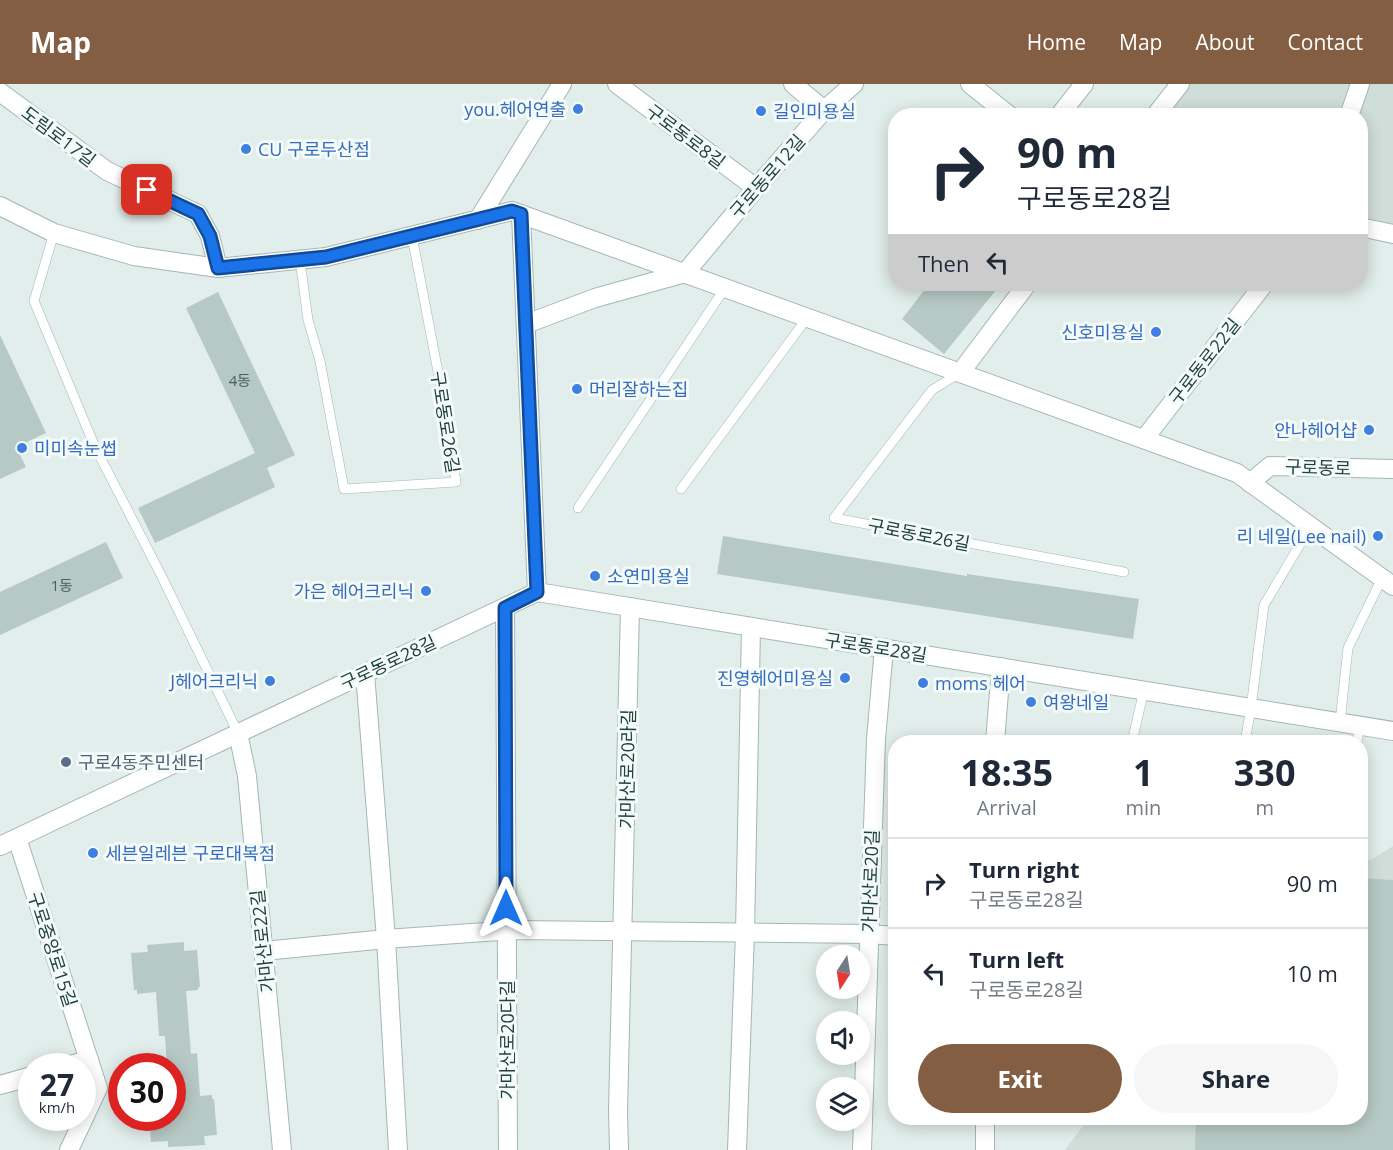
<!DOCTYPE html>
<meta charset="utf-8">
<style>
body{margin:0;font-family:"Open Sans","Noto Sans KR",sans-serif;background:#f6f6f7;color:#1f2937;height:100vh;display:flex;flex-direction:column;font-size:22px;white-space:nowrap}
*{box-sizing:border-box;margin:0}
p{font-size:20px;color:#747a83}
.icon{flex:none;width:33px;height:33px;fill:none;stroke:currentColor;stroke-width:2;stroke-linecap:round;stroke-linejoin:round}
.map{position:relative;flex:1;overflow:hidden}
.panel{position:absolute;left:888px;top:651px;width:480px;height:390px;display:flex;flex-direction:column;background:#fff;border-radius:24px;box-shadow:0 3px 15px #0003}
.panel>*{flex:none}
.guide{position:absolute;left:888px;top:24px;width:480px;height:183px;border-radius:24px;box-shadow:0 3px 15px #0003;background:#fff;color:#1f2937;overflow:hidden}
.needle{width:39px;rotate:192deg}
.controls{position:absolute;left:816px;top:861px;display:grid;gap:12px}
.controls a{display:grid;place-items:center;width:54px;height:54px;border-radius:50%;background:#fff;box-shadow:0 3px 15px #0003;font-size:30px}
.speed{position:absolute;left:18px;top:969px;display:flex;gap:12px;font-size:30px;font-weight:700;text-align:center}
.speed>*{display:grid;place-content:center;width:78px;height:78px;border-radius:50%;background:#fff;box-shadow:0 3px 15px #0003;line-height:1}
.speed small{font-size:15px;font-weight:400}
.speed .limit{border:9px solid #d22;background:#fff;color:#111}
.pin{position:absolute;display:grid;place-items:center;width:51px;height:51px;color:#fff;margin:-26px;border-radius:12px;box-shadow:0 3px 9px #0006}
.me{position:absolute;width:66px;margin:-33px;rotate:0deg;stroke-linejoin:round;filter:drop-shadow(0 0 4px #0008)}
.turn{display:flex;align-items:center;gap:21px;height:126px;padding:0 30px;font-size:27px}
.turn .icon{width:78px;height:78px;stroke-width:2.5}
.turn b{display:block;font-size:42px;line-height:51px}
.then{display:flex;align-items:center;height:57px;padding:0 30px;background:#0003;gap:12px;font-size:22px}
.eta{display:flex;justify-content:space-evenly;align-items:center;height:102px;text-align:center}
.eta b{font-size:36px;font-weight:700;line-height:42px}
.primary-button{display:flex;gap:12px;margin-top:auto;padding:12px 30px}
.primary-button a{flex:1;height:69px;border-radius:36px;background:#835e42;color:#fff;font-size:24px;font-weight:700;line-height:69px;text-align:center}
.primary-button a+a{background:#f6f6f7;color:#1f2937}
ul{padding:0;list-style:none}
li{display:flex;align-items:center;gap:18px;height:90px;padding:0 30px;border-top:2px solid #e0e1e3}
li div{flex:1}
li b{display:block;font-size:22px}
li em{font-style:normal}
header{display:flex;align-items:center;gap:36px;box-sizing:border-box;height:84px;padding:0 30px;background:#835e42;color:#fff}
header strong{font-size:28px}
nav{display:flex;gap:33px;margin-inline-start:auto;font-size:21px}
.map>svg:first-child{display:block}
.built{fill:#d0deda}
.building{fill:#b7c9c5}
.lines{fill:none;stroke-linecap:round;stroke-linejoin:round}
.service-casing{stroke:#a4b7b4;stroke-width:10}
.minor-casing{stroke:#a4b7b4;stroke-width:20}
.service{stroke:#fff;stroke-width:9}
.minor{stroke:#fff;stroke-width:18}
.route-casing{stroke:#114b97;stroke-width:15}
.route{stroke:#1a73e8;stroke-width:10}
.shop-dot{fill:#3f7fe0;stroke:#f3faf8;stroke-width:2}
.service-dot{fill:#5c6f8a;stroke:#f3faf8;stroke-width:2}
.labels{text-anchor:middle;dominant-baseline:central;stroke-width:6;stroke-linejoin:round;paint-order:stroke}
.number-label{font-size:15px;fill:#466360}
.shop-label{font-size:18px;fill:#366cbe;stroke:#f3faf8;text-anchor:start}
.street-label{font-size:18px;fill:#20413e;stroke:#f3faf8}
.service-label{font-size:18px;fill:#4e5e75;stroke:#f3faf8;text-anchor:start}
</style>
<header>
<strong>Map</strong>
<nav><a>Home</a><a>Map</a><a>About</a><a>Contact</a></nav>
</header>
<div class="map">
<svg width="1393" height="1066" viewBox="0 0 1393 1066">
<rect width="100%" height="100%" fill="#e2eeeb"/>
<!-- built -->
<g class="built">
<polygon points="1180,0 1393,0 1393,150 1361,143 1360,32 1155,32"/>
<polygon points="1393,762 1393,1066 1065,1066 1089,1034 1360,1034 1361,775 1371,776"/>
</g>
<!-- building -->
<g class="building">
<polygon points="929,200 1001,200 944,270 902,235"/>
<polygon points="218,208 295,371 267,384 275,403 155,459 138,424 255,369 186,224"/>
<polygon points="0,251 46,349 16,363 26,383 0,395"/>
<polygon points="723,452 967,492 967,490 1139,515 1133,555 717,490"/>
<polygon points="106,458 123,494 0,551 0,508"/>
<polygon points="1360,794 1393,796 1393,1066 1195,1066 1196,1034 1360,1034"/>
<polygon points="184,858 184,867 197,866 200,903 198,903 198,906 186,907 191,970 197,969 200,1012 212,1011 212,1015 214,1015 217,1051 204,1052 205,1061 168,1063 168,1057 151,1058 149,1034 172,1034 172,982 167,982 165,952 159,952 156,908 137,910 137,906 134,906 131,869 148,868 147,861"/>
</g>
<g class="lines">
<!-- service casing -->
<g class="service-casing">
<g id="service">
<polyline points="54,149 34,217 95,363 162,493 238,649"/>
<polyline points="300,176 308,236 320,277 344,405 456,398 443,314 412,152"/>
<polyline points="960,289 932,306 834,434 1124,488"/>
<polyline points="681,405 807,234"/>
<polyline points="578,424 725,204"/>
<polyline points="1340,638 1348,564 1382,494"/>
<polyline points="1132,658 1144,606"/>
<polyline points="1245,658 1251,624 1264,521 1311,442"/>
<polyline points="1357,658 1360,641"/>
</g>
</g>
<!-- minor casing -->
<g class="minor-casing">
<g id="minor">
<polyline points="617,0 756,104"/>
<polyline points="793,0 824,26"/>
<polyline points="970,0 1010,32"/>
<polyline points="0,8 107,87 198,130 210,152 218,184"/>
<polyline points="1059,32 1084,0"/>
<polyline points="1155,32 1180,0"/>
<polyline points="1349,32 1360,0"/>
<polyline points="0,122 54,149 134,172 218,184 326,173 512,127 1237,389 1393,502"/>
<polyline points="521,130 537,508"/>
<polyline points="478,136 562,0"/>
<polyline points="1360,143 1393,150"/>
<polyline points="526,240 595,214 685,189 756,104 824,26 854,0"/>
<polyline points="960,289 1027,200"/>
<polyline points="1144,355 1264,200"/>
<polyline points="1250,399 1270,382 1393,385"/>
<polyline points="505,524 508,1066"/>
<polyline points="365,589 386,855 398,1066"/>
<polyline points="238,649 247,692 282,1066"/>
<polyline points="995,658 1001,583"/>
<polyline points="17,754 98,1004 69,1066"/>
<polyline points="0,762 537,508 1393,647"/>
<polyline points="264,867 386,855 515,846 868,850 896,852"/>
<polyline points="67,982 89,976"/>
<polyline points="0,1001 32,992"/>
<polyline points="619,1066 618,1027 630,523"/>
<polyline points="737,1066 745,849 751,543"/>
<polyline points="862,1066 876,655 884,564"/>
<polyline points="985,1066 985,1034"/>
</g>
</g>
<!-- service -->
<use href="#service" class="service"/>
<!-- minor -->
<use href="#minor" class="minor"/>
</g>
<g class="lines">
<!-- route casing -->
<g class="route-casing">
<polyline id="route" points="147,106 198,130 210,152 218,184 326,173 512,127 521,130 537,508 505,524 506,824"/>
</g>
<!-- route -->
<use href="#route" class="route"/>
</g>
<!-- markers -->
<g class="shop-dot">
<circle cx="578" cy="25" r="6"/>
<circle cx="761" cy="27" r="6"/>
<circle cx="246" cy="65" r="6"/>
<circle cx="1156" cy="248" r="6"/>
<circle cx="577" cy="305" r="6"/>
<circle cx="1369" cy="346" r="6"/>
<circle cx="22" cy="364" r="6"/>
<circle cx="1378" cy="452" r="6"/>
<circle cx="595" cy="492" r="6"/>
<circle cx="426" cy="507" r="6"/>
<circle cx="845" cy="594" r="6"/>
<circle cx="270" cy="597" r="6"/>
<circle cx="923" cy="599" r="6"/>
<circle cx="1031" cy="618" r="6"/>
<circle cx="93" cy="769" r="6"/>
</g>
<circle class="service-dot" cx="66" cy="678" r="6"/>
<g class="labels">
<!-- number labels -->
<g class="number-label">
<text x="240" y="296">4동</text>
<text x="62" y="501">1동</text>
</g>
<!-- shop labels -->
<g class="shop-label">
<text x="566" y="25" text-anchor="end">you.헤어연출</text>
<text x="773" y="27">길인미용실</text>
<text x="258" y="65">CU 구로두산점</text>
<text x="1144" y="248" text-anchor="end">신호미용실</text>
<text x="589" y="305">머리잘하는집</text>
<text x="1357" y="346" text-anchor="end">안나헤어샵</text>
<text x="34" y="364">미미속눈썹</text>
<text x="1366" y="452" text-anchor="end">리 네일(Lee nail)</text>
<text x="607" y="492">소연미용실</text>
<text x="414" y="507" text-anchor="end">가은 헤어크리닉</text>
<text x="833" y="594" text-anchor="end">진영헤어미용실</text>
<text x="258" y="597" text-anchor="end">J헤어크리닉</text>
<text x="935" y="599">moms 헤어</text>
<text x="1043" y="618">여왕네일</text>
<text x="105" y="769">세븐일레븐 구로대복점</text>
</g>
<!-- street labels -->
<g class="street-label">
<text transform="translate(59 52) rotate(37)">도림로17길</text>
<text transform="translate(686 52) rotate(37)">구로동로8길</text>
<text transform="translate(767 92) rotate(-49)">구로동로12길</text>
<text transform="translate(1204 277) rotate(-52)">구로동로22길</text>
<text transform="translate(446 338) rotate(81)">구로동로26길</text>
<text transform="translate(1318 383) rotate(2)">구로동로</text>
<text transform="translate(919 450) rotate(11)">구로동로26길</text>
<text transform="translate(876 563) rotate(9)">구로동로28길</text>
<text transform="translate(388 578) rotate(-25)">구로동로28길</text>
<text transform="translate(627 685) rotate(-89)">가마산로20라길</text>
<text transform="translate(870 797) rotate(-88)">가마산로20길</text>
<text transform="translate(262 857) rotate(-96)">가마산로22길</text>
<text transform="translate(53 865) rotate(72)">구로중앙로15길</text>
<text transform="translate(507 956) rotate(-90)">가마산로20다길</text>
</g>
<!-- service labels -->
<g class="service-label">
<text x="78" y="678">구로4동주민센터</text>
</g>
</g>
</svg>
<div class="controls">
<a><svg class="needle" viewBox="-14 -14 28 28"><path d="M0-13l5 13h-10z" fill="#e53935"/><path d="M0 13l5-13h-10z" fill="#747a83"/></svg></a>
<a><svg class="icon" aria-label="sound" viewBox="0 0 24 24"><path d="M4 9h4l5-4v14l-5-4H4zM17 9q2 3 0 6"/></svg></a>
<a><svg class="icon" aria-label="layers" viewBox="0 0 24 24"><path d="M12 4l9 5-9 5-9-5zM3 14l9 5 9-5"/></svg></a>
</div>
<div class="speed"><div>27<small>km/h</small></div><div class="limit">30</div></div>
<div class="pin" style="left:147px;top:106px;background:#d93025"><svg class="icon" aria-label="arrive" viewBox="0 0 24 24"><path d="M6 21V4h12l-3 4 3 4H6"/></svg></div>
<svg class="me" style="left:506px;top:824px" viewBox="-20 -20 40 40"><path d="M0-17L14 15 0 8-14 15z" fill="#1a73e8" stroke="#fff" stroke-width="4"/></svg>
<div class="guide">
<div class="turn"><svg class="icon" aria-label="right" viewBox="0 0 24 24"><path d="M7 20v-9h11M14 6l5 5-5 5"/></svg><div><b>90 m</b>구로동로28길</div></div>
<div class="then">Then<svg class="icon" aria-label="left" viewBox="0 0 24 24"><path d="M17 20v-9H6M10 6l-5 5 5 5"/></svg></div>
</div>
<section class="panel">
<div class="eta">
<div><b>18:35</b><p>Arrival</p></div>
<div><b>1</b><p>min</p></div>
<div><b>330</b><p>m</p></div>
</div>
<ul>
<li><svg class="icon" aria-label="right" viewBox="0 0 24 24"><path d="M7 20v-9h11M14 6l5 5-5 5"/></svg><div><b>Turn right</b><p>구로동로28길</p></div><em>90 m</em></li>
<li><svg class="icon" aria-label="left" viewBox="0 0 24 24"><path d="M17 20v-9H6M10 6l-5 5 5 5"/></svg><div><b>Turn left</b><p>구로동로28길</p></div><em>10 m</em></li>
</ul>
<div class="primary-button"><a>Exit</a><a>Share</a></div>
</section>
</div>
